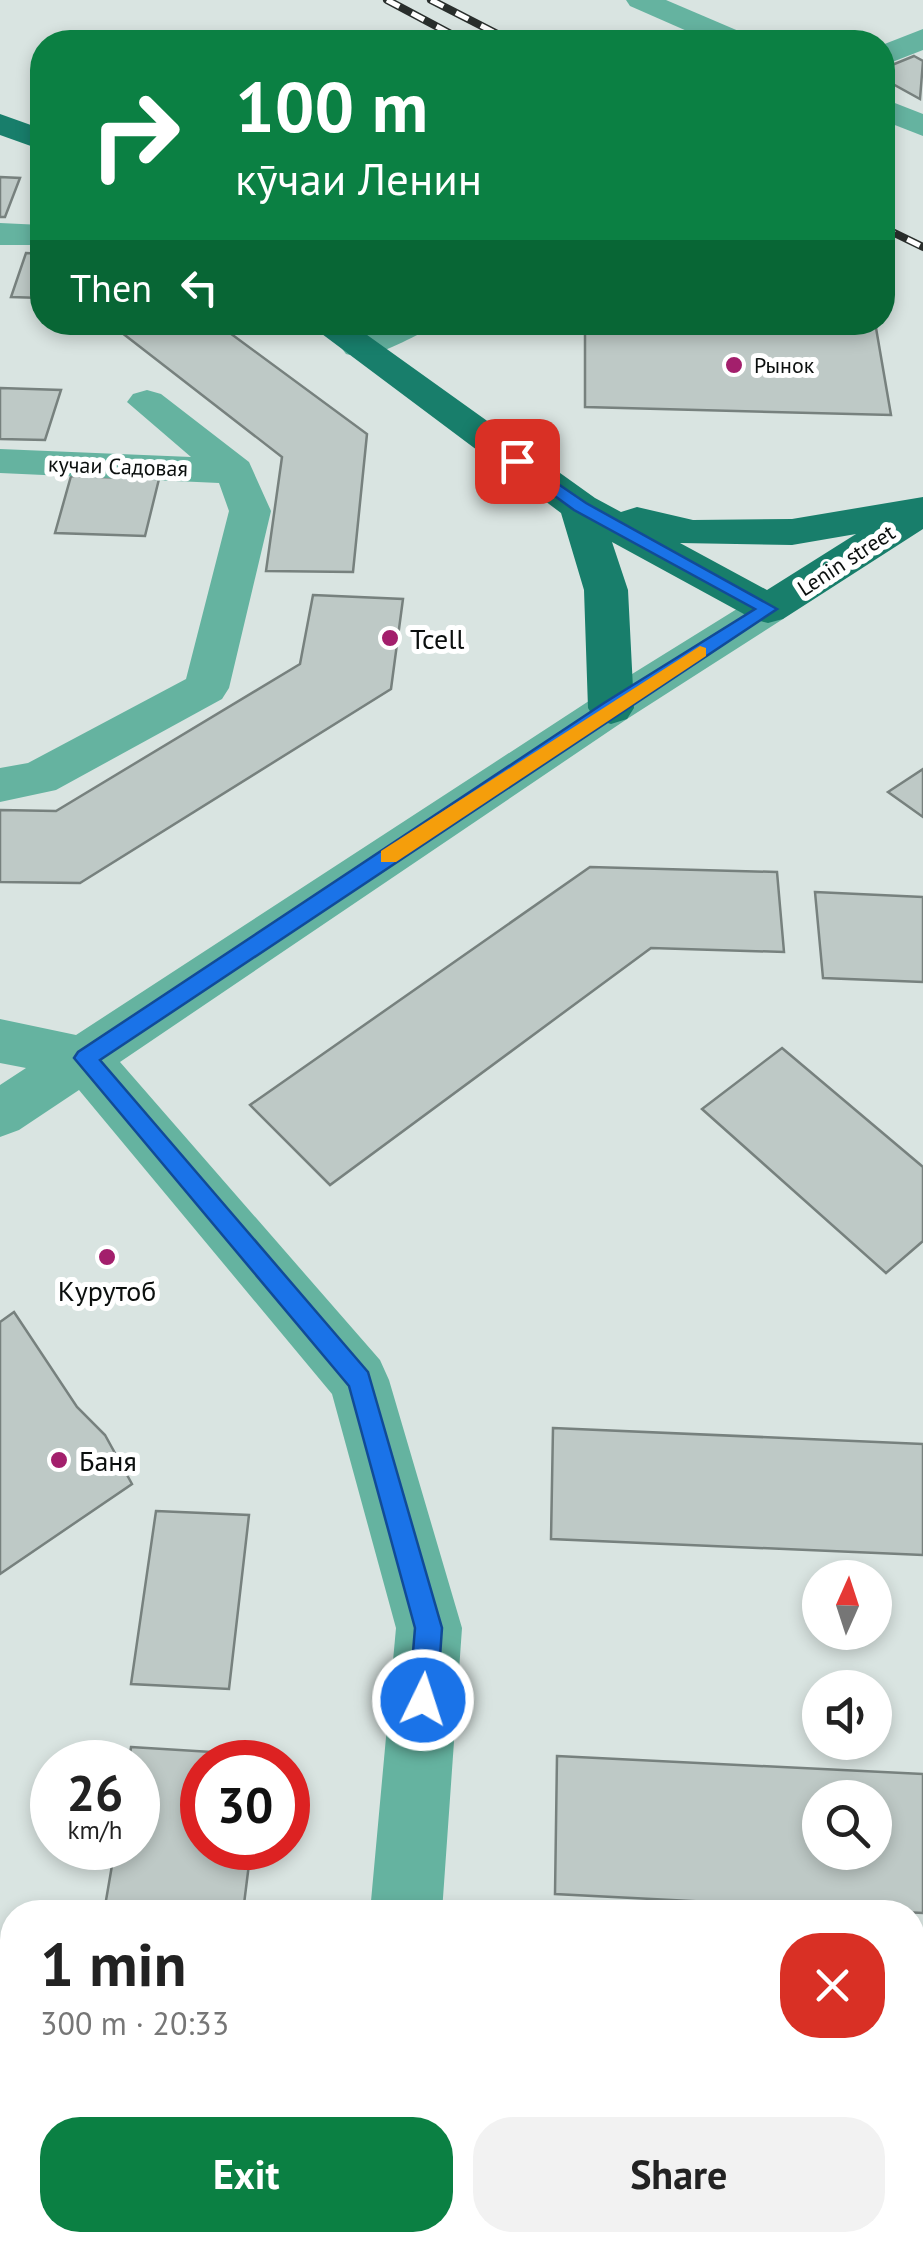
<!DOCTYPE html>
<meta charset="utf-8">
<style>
body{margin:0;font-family:"PT Sans",sans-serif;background:#f2f2f2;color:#222;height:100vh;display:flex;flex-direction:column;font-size:38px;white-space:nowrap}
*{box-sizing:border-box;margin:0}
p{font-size:32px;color:#767676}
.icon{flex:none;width:55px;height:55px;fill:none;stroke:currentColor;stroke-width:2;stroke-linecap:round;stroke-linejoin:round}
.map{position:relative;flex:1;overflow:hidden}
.drawer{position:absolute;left:0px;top:1900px;width:925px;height:352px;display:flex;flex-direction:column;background:#fff;border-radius:40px 40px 0 0;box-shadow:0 5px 15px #0003}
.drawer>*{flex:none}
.banner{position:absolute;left:30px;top:30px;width:865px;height:305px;border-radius:40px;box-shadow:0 5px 15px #0003;background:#0b8043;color:#fff;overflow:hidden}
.needle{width:65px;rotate:3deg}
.fabs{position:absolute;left:802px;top:1560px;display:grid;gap:20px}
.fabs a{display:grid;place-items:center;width:90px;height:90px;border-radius:50%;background:#fff;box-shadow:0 5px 15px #0003;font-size:50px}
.speed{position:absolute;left:30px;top:1740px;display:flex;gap:20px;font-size:50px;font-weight:700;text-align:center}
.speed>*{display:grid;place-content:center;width:130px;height:130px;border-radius:50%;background:#fff;box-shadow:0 5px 15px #0003;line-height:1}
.speed small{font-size:25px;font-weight:400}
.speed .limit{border:15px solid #d22;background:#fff;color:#111}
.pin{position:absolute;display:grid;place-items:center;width:85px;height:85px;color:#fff;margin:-42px;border-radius:20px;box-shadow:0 5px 15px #0006}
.me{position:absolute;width:110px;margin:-55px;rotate:4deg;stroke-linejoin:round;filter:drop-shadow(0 0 8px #0008)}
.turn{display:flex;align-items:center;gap:35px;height:210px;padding:0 40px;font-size:45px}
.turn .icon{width:130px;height:130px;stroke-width:2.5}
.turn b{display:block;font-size:70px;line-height:85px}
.then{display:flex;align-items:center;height:95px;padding:0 40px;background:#0003;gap:20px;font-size:38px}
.round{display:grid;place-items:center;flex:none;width:105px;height:105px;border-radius:40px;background:#f2f2f2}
.summary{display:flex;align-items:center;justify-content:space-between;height:170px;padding:0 40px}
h1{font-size:60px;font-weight:700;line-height:75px}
.primary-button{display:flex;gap:20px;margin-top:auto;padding:20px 40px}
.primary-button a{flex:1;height:115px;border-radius:40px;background:#0b8043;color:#fff;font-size:40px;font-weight:700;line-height:115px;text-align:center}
.primary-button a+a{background:#f2f2f2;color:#222}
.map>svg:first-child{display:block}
.building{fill:#bec9c6;stroke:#77817e;stroke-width:2.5;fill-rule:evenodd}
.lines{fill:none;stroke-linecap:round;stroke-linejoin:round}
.minor{fill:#65b3a0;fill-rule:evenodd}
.major{fill:#187e6b;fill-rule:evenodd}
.rail-casing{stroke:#292e2c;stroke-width:8}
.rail{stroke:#fff;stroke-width:5;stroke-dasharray:14;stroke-linecap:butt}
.route{fill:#1a73e8;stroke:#114b97;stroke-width:2.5}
.slow{fill:#f59e0b}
.poi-dot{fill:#a31f6c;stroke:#fff;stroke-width:4}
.labels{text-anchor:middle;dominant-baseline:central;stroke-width:10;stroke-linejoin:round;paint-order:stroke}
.far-poi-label{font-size:22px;fill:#0b0f0e;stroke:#fff;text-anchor:start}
.far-street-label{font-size:22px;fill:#0b0f0e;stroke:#fff}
.poi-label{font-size:28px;fill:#0b0f0e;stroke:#fff;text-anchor:start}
</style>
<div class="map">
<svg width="923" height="2252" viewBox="0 0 923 2252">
<rect width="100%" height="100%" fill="#d9e4e1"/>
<!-- building -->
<g class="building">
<polygon points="914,56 923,61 920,99 882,78 882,69"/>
<polygon points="0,177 20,178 5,217 0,217"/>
<polygon points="26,253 42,254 42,298 11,297"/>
<polygon points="108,322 215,322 367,434 353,572 266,571 282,457"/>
<polygon points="585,322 875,322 891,415 585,407"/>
<polygon points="0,388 61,390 45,440 0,439"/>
<polygon points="71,476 159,479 145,536 55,533"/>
<polygon points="313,595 403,599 391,689 80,883 0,882 0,810 56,811 300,664"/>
<polygon points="923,769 923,817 888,792"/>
<polygon points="590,867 777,872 784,952 651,948 330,1185 250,1105"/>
<polygon points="815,892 923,897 923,982 823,978"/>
<polygon points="782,1048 923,1167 923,1241 886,1273 702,1109"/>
<polygon points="14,1312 77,1407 105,1435 132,1484 0,1574 0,1322"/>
<polygon points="553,1428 923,1444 923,1555 551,1539"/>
<polygon points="156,1511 249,1515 229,1689 131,1684"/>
<polygon points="131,1747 262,1755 261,1762 202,1762 202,1848 251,1848 243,1912 104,1912 115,1848 138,1848 138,1762 129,1762"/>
<path d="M557 1756 923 1774V1913L555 1894ZM820 1798H875V1852H820Z"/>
<polygon points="923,2239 923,2252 553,2252 553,2240"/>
<polygon points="60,2240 197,2240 196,2252 59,2252"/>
</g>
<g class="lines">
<!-- minor -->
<g class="minor">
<polygon points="626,0 666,0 748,35 753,42 712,42 630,6"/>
<polygon points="923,29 923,50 882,66 882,45"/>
<polygon points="882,98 923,114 923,136 882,120"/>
<polygon points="0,223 42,225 42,245 0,245"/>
<path d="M382 322H433L428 330C403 341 373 361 346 354L340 346 346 338Z"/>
<polygon points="147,390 161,394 249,462 271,511 229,688 222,699 56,790 0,802 0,768 28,763 186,679 229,511 219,483 0,473 0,449 191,457 127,402 133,394"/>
<polygon points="768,595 783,599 790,609 783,619 627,719 120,1062 380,1360 389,1380 462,1628 442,1912 370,1912 396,1628 332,1394 79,1090 19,1130 0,1137 0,1085 26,1068 0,1063 0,1019 76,1035 595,697 753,599"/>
<polygon points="340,2240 420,2240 419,2252 339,2252"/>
</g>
<!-- major -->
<g class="major">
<polygon points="0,114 42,129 42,150 0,135"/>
<path d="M306 322H349L595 498 621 512 637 507 693 520 792 519 923 497V529L783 619 768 623 753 619 612 542 628 590 634 708 627 719 611 724 595 719 588 708 584 590 561 513ZM856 534 767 590 680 543 792 545Z"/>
</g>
<!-- rail casing -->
<g class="rail-casing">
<g id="rail">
<polyline points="387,0 466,42"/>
<polyline points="431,0 513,42"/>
<polyline points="882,227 923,247"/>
</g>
</g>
<!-- rail -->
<use href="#rail" class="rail"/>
</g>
<!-- route -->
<polygon class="route" points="517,456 586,503 777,609 100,1060 368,1372 442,1628 437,1700 433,1709 423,1713 413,1709 409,1700 415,1628 349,1386 74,1058 78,1052 604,703 755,609 574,510 511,464 511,457"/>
<!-- slow -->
<polygon class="slow" points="700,646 706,648 706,656 396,862 381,862 381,851"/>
<!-- markers -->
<g class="poi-dot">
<circle cx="734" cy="365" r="10"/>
<circle cx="390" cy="638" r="10"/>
<circle cx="107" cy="1257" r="10"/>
<circle cx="59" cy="1460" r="10"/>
</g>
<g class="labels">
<!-- far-poi labels -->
<g class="far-poi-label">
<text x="754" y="365">Рынок</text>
</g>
<!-- far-street labels -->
<g class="far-street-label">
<text transform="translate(118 466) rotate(2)">кучаи Садовая</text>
<text transform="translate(846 560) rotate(-33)">Lenin street</text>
</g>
<!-- poi labels -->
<g class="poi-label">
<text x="410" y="638">Tcell</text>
<text x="107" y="1290" text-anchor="middle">Курутоб</text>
<text x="79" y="1460">Баня</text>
</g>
</g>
</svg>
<div class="fabs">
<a><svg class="needle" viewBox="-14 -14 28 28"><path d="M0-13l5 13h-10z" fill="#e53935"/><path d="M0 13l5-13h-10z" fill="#767676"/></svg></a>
<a><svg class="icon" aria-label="sound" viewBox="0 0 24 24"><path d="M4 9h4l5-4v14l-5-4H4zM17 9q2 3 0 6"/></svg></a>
<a><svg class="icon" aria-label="search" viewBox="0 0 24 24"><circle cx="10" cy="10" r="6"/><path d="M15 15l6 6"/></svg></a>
</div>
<div class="speed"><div>26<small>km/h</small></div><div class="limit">30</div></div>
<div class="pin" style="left:517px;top:461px;background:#d93025"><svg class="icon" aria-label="arrive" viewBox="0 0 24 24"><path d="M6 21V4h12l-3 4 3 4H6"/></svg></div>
<svg class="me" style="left:423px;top:1700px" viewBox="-20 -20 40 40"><circle r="17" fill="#1a73e8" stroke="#fff" stroke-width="3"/><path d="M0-11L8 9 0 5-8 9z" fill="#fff"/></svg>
<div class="banner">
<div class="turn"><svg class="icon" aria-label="right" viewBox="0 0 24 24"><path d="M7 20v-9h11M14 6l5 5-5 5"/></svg><div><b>100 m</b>кӯчаи Ленин</div></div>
<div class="then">Then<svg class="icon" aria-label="left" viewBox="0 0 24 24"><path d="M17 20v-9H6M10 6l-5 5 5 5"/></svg></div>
</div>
<section class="drawer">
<div class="summary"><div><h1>1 min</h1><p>300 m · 20:33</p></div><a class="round" style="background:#d93025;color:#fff"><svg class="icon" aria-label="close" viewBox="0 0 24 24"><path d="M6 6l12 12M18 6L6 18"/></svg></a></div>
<div class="primary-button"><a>Exit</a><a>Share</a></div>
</section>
</div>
